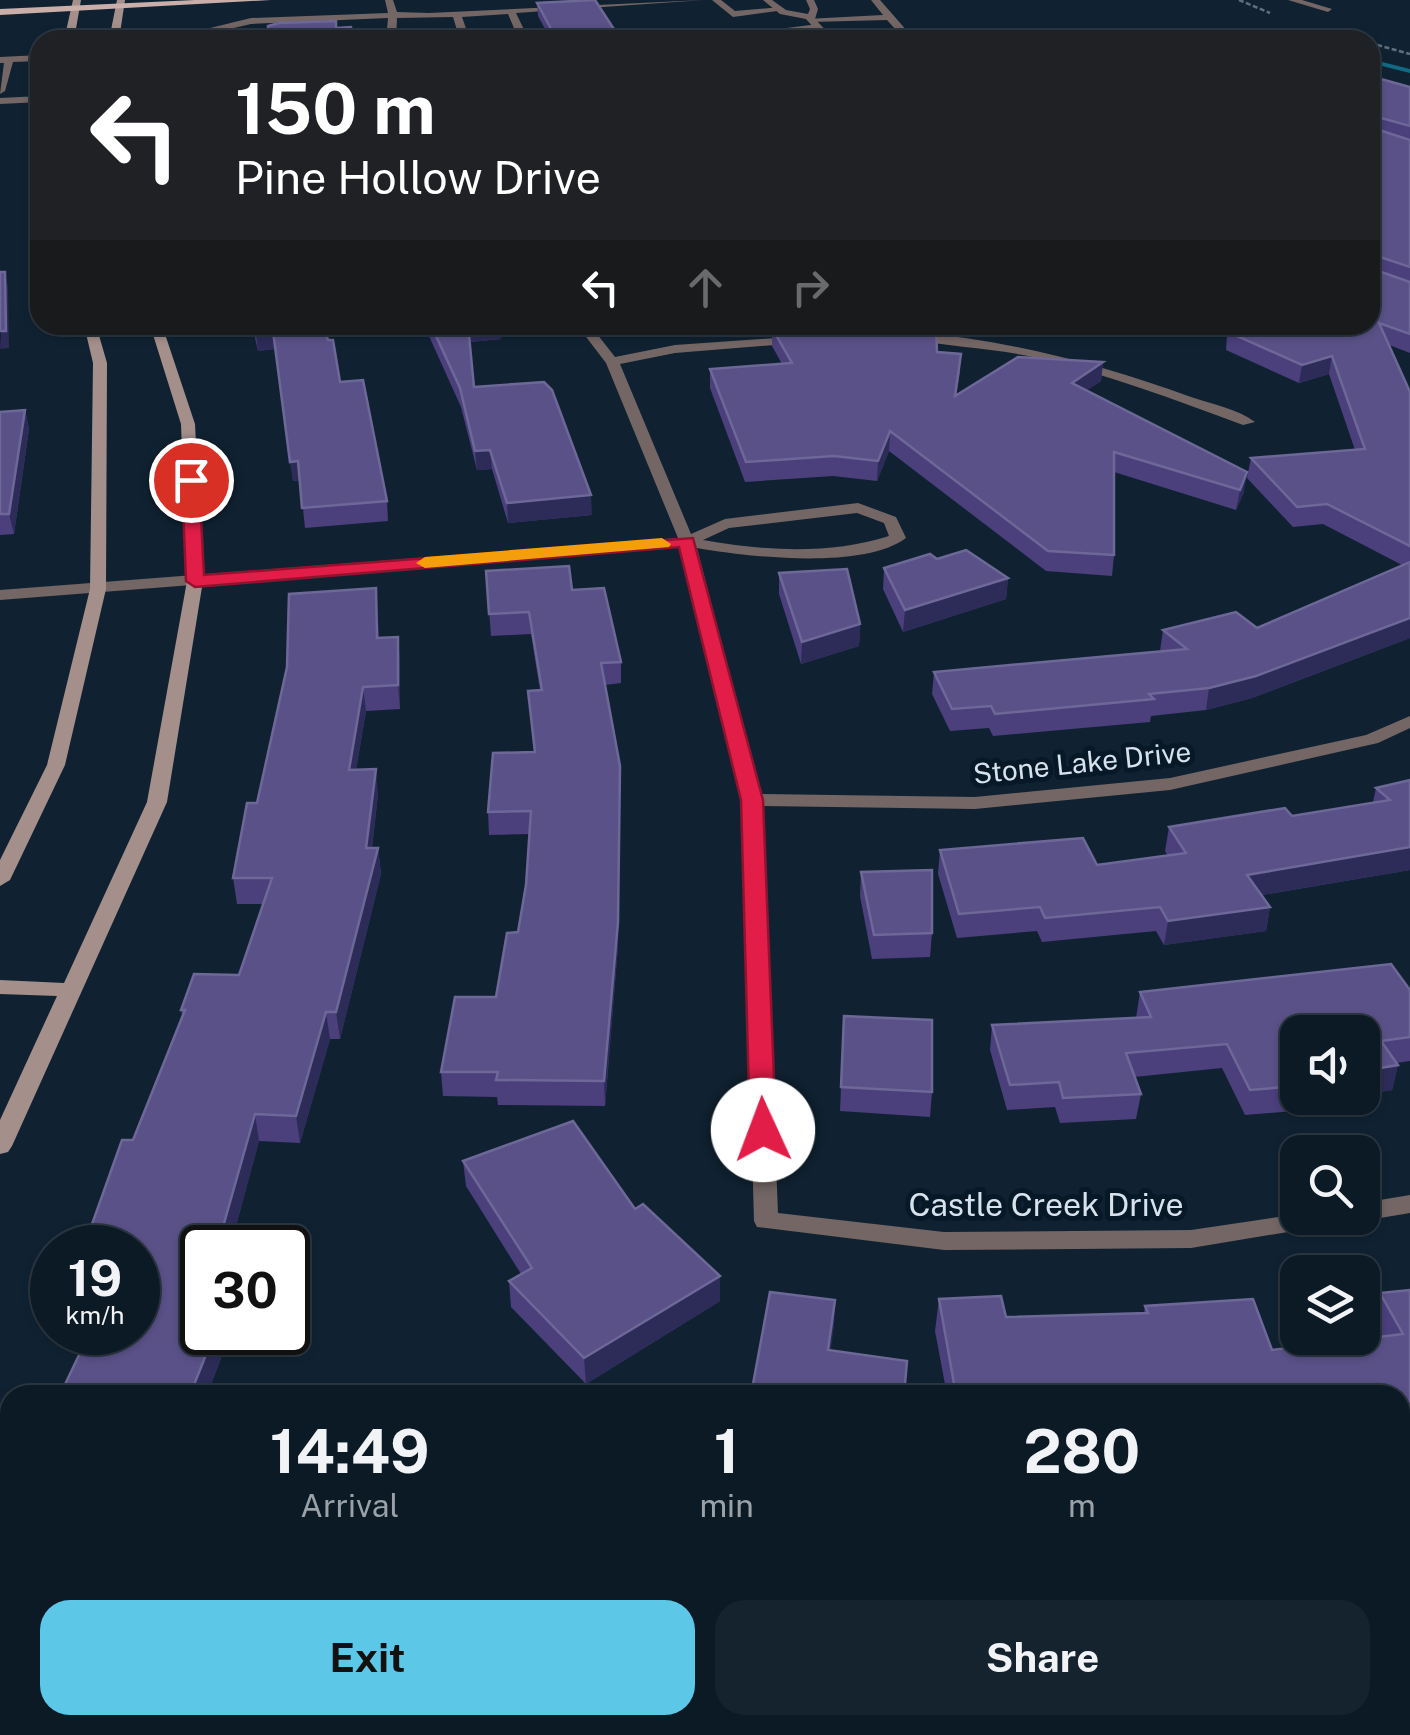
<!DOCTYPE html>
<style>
body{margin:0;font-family:"Public Sans",sans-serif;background:#15232e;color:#f1f3f6;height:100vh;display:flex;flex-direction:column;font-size:38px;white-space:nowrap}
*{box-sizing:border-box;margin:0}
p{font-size:32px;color:#9aa1a7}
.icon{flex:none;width:55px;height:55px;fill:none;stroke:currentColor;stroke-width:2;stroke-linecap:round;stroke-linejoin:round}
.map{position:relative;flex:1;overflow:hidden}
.panel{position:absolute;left:0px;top:1385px;width:1410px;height:350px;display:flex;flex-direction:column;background:#0c1a26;border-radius:30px 30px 0 0;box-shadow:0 2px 8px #0004,0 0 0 2px #2c3843}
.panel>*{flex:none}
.guide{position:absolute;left:30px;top:30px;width:1350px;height:305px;border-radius:30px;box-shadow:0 2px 8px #0004,0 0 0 2px #2c3843;background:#202124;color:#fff;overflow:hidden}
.buttons{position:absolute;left:1280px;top:1015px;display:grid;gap:20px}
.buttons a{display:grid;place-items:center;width:100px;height:100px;border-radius:20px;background:#0c1a26;box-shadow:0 2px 8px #0004,0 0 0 2px #2c3843;font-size:50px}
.speed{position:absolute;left:30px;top:1225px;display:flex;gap:20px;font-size:50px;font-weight:700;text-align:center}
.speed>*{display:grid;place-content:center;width:130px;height:130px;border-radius:50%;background:#0c1a26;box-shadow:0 2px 8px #0004,0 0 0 2px #2c3843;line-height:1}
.speed small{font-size:25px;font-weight:400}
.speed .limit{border:5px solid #111;border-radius:15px;background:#fff;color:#111}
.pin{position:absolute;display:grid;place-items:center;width:85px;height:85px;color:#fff;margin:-42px;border:5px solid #fff;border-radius:50%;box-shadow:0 2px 10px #0007}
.me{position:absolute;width:110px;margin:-55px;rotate:358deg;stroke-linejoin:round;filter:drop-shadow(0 0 8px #0008)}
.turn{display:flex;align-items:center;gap:35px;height:210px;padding:0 40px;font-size:45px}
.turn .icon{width:130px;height:130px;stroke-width:2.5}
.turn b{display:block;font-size:70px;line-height:85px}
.lanes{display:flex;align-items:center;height:95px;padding:0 40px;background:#0003;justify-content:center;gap:50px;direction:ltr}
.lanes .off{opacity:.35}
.eta{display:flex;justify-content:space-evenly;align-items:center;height:170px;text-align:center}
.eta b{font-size:60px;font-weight:700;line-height:70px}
.button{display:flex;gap:20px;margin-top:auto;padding:20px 40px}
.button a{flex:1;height:115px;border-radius:30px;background:#5dc7e8;color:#111;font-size:40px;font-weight:700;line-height:115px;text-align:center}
.button a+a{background:#15232e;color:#f1f3f6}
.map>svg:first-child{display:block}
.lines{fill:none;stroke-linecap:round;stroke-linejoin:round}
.stream{fill:#116a82;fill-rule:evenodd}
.path{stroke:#606f7d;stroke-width:2.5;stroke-dasharray:5 2.5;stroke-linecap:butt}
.lane{fill:#746664;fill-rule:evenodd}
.street{fill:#746664;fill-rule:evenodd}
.secondary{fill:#a48f8b;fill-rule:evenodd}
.primary{fill:#c9aea9;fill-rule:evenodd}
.wall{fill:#4b3f7c}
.shaded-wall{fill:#2d2c59}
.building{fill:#5a5188;stroke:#6d6898;stroke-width:2.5}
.route{fill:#e11d48;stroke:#92132f;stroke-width:2.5}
.slow{fill:#f59e0b}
.labels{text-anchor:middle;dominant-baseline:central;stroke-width:10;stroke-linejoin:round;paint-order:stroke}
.street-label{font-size:28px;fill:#d7e2ed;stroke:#071827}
.near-street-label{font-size:32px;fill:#d7e2ed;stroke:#071827}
</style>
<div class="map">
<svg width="1410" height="1735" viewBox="0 0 1410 1735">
<rect width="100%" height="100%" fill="#102232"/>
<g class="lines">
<!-- stream -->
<g class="stream">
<polygon points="1291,38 1294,40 1286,40 1287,39"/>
<polygon points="1370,59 1410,69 1410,73 1370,63"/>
</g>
<!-- path -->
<g class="path">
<polyline points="1239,0 1270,13"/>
<polyline points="1340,34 1360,40"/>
<polyline points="1370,43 1410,54"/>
</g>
<!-- lane -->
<g class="lane">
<polygon points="385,0 393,0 397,12 429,13 704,0 516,13 529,40 519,40 508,14 462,17 470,40 460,40 453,17 397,18 396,40 386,40 388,18 251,24 212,33 209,40 199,40 206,29 251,18 388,13"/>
<polygon points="712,0 721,0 735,11 781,7 785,10 733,17"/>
<polygon points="871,0 880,0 915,40 905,40 887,20 810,22 806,19 883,15"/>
<polygon points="1288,0 1302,0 1332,9 1328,12"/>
<polygon points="818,24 821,29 782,32 789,40 779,40 771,30"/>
<polygon points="40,55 40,61 13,62 5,91 0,94 4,63 0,63 0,57"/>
<polygon points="40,96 40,102 0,104 0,98"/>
</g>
<!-- street -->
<g class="street">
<polygon points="763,0 772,0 786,10 808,14 810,9 806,0 814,0 818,9 815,19 835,40 825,40 806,19 780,14"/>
<path d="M577 325H590L615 357 675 345 804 336V342L799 343 675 353 620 364 691 534 725 519 858 503 896 517 906 538C864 570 747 557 697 548L760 794 975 797 1170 778 1366 735 1410 716V728L1378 743 1170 790 975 809 762 806 778 1213 944 1232 1191 1230 1298 1214V1218H1339L1336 1224 1191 1248 944 1250 757 1227 754 1221 742 800 680 547 0 600V590L678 538 606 363ZM857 513 884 523 889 536C830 555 764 551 703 540L729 528Z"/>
<path d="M912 332C1009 340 1100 364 1191 397 1211 404 1238 409 1255 422L1243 425C1175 400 1108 374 1037 358 994 348 951 347 907 339V333Z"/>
<polygon points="1410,1195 1410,1213 1362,1221 1353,1218 1362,1218 1362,1203"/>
</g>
<!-- secondary -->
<g class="secondary">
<polygon points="73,0 81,0 74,40 64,40"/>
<polygon points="117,0 125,0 119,40 109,40"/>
<polygon points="84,325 96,325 107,363 106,589 65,765 10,880 0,886 0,860 47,765 90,589 93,363"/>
<polygon points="150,325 162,325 195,424 203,581 167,802 12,1146 8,1152 0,1154 0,1120 57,996 0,994 0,980 64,983 147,802 187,581 181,424"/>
</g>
<!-- primary -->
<polygon class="primary" points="195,0 271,0 0,15 0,9"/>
</g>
<!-- wall -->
<g class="wall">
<polygon points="537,3 621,40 551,40 538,16"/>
<polygon points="1370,76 1410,87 1410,353 1389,345 1410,392 1410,638 1252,698 1206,710 1151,716 1150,722 993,736 989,728 950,731 932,694 934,672 1160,651 1163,630 1257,628 1402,565 1323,524 1293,527 1247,478 1251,458 1355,450 1329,374 1299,383 1226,350 1227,336 1145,325 1370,325"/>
<polygon points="252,325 323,325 340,382 387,501 388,521 305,528 300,480 293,481 275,349 258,351"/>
<polygon points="424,325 500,325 501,339 470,342 474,387 592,515 508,523 492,469 477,470 461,407"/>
<polygon points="760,325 935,325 937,352 960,372 956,396 1103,362 1101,381 1087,390 1244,492 1236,510 1114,472 1114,555 1112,576 1046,571 889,451 877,481 833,476 745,482 710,388 710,369 782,364 772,346 772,331 764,331"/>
<polygon points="25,410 29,429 14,534 0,535 0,412"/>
<polygon points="937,559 1008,578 1006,599 903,632 883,589 884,568"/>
<polygon points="486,571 572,590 621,662 621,683 605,685 620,789 618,946 605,1106 498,1105 497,1097 443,1096 441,1072 496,997 518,932 526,885 529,834 489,835 488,812 534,752 528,691 540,690 531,634 491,636"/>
<polygon points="779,573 860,624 859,646 801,664 779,594"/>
<polygon points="376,588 379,638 400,660 400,709 366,711 356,770 378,794 372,848 378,848 381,874 340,1039 330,1039 300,1143 259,1141 230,1248 202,1248 202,1332 231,1332 207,1395 60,1395 138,1332 85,1244 133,1140 182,1015 181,1010 239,975 263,904 237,904 233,878 257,803"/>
<polygon points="1410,780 1410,870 1262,895 1270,907 1266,931 1164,945 1156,931 1042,942 1037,931 957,938 938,874 940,850 1097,865 1168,856 1165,851 1169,827 1292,816 1373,802 1376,788"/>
<polygon points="861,872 932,933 930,957 872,959 860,896"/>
<polygon points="1410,990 1410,1061 1396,1063 1398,1065 1392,1090 1362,1095 1362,1032 1298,1032 1298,1098 1343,1098 1307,1103 1305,1110 1245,1115 1222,1068 1134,1077 1141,1094 1136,1119 1060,1123 1055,1107 1007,1110 990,1050 992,1025 1136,1018 1140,992"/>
<polygon points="844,1016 932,1092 930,1117 840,1111"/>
<polygon points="463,1161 720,1301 586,1384 511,1307 509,1281 521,1274 466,1186"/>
<polygon points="1410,1290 1410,1483 1400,1484 1400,1395 947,1395 935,1331 939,1299 1006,1317 1144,1313 1145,1306 1272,1350 1377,1337 1371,1326 1380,1293"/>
<polygon points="0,1453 10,1454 10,1683 0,1681"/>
<polygon points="1410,1664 1410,1697 1404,1682"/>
<polygon points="254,1725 500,1725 508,1735 256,1735"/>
<polygon points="770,1725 1150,1725 1152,1735 933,1735"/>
<polygon points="1267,1725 1367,1725 1369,1735 1269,1735"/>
</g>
<!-- shaded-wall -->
<g class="shaded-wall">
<polygon points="5,272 8,288 9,348 0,349"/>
<polygon points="468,325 500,325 501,339 470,342"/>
<polygon points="273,331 275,349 258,351 256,333"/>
<polygon points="1332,356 1329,374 1299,383 1302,365"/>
<polygon points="1103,362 1101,381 1070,402 1072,383"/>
<polygon points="25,410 29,429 14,534 9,514"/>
<polygon points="890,431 889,451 877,481 878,461"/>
<polygon points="490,450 492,469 477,470 475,451"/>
<polygon points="298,461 300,480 293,481 290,462"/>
<polygon points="1247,472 1244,492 1236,510 1240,490"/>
<polygon points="591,495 592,515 508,523 507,503"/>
<polygon points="1008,578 1006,599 903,632 905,610"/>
<polygon points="376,588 378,611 379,662 377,638"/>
<polygon points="1410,618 1410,638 1252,698 1206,710 1209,688"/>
<polygon points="860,624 859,646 801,664 802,642"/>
<polygon points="398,637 400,660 400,709 398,685"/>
<polygon points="363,687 366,711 352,795 349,770"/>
<polygon points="620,766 618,946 605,1106 604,1081"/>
<polygon points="376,769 378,794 369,874 366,848"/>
<polygon points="1410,847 1410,870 1243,898 1247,875"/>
<polygon points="378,848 381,874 340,1039 336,1012"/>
<polygon points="1270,907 1266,931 1164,945 1168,921"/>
<polygon points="326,1012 330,1039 300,1143 296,1116"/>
<polygon points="1398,1065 1392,1090 1362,1095 1362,1071"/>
<polygon points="1308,1098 1343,1098 1307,1103"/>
<polygon points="255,1114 259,1141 230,1248 217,1248"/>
<polygon points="720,1276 720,1301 586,1384 584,1358"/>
<polygon points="835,1300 834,1326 827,1376 828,1350"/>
<polygon points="215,1332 231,1332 207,1395 190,1395"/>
<polygon points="613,1725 682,1725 682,1735 605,1735 604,1727"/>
</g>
<!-- building -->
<g class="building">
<polygon points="593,0 595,0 621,40 557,40 537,3"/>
<polygon points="336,21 336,28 351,27 353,40 255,40 255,32 268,31 268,26 279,23"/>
<polygon points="1370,76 1410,87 1410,126 1374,116 1370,118"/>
<polygon points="1370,127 1410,140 1410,267 1374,255 1370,258"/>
<polygon points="1370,265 1370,268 1410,282 1410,334 1379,323 1410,392 1410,546 1327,504 1297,507 1251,458 1365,449 1332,356 1302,365 1228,332 1229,325 1370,325"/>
<polygon points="0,272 5,272 6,331 0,331"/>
<polygon points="254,325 323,325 328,340 333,340 340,382 363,380 387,501 302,508 298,461 290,462 273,331 256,333"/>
<polygon points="431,325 468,325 474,387 544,382 552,390 591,495 507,503 490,450 475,451 460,388"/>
<polygon points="819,325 936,326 937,352 961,354 955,396 1018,357 1103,362 1072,383 1247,472 1240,490 1114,452 1114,555 1048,551 890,431 878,461 834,456 746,462 710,369 792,363 772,328"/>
<polygon points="25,410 9,514 0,514 0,412"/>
<polygon points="966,550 1008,578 905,610 884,568 930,554 937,559"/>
<polygon points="1410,562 1410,618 1256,676 1209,688 1149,694 1154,699 995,714 991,706 952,709 934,672 1187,649 1163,630 1236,612 1257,628"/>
<polygon points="569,566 572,590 604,588 621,662 601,663 620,766 618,922 604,1081 496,1080 498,1072 441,1072 455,997 496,997 507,933 518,932 526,885 531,811 488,812 493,753 535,752 528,691 542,690 529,612 489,614 486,571"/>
<polygon points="847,569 860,624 802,642 779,573"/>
<polygon points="376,588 377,638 398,637 398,685 363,687 349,770 376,769 366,848 378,848 336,1012 326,1012 296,1116 255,1114 217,1248 202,1248 202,1332 215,1332 190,1395 60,1395 90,1332 138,1332 138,1248 73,1248 76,1243 85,1244 122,1140 133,1140 185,1010 181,1010 194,974 239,975 272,878 233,878 247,803 257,803 287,667 289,594"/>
<polygon points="1410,780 1410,847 1247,875 1270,907 1168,921 1160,907 1045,918 1040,907 959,914 940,850 1083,838 1097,865 1186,853 1169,827 1285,808 1292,816 1390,800 1376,788"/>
<polygon points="932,870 932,933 874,935 861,872"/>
<polygon points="1391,964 1410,990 1410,1037 1381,1041 1398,1065 1362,1071 1362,1032 1298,1032 1298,1086 1250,1090 1227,1044 1126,1053 1141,1094 1063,1098 1059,1082 1010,1085 992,1025 1151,1017 1140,992"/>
<polygon points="844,1016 932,1020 932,1092 841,1087"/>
<polygon points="573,1121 635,1209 643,1204 720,1276 584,1358 509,1281 532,1268 463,1161"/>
<polygon points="1410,1290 1410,1451 1400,1452 1400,1395 1355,1395 1353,1391 1290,1395 1174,1395 1172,1388 1029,1392 1030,1395 956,1395 939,1299 1001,1296 1006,1317 1148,1313 1145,1306 1253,1299 1272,1350 1403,1334 1380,1293"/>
<polygon points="770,1292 835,1300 828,1350 907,1361 904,1395 751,1395"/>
<polygon points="0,1453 10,1454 10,1657 0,1655"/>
<polygon points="265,1725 500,1725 508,1735 271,1735"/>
<polygon points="967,1725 1150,1725 1152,1735 968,1735"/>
<polygon points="1282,1725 1367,1725 1369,1735 1284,1735"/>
</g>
<!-- route -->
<polygon class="route" points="191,475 199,480 204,575 693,538 763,800 776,1130 772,1136 754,1136 750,1130 741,800 679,547 195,587 186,581 182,480"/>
<!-- slow -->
<polygon class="slow" points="662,538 671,544 669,547 425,568 416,563 425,557"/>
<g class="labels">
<!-- street labels -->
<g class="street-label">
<text transform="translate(1082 762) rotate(-6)">Stone Lake Drive</text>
</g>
<!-- near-street labels -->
<g class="near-street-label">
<text x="1046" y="1204">Castle Creek Drive</text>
</g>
</g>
</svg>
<div class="buttons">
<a><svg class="icon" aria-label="sound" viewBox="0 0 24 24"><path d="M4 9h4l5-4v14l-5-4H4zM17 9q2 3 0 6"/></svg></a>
<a><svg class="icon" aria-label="search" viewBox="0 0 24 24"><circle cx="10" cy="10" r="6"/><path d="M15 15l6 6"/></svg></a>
<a><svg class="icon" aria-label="layers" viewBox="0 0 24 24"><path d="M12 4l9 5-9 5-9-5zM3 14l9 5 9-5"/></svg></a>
</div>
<div class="speed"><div>19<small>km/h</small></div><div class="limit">30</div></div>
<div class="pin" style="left:191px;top:480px;background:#d93025"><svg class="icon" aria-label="arrive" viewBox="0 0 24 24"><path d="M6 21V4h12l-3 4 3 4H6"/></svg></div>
<svg class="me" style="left:763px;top:1130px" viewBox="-20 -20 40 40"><circle r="19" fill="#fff"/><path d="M0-13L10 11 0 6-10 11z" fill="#e11d48"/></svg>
<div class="guide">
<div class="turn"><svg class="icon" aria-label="left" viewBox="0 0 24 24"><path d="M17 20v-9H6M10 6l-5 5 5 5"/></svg><div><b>150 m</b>Pine Hollow Drive</div></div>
<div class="lanes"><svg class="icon" aria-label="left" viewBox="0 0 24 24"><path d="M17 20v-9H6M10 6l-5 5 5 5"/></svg><svg class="icon off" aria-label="ahead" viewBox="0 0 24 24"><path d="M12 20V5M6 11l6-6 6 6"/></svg><svg class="icon off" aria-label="right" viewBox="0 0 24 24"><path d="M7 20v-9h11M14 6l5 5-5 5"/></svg></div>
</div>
<section class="panel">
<div class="eta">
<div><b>14:49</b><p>Arrival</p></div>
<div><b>1</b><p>min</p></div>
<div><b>280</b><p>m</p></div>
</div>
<div class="button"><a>Exit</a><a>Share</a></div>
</section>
</div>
